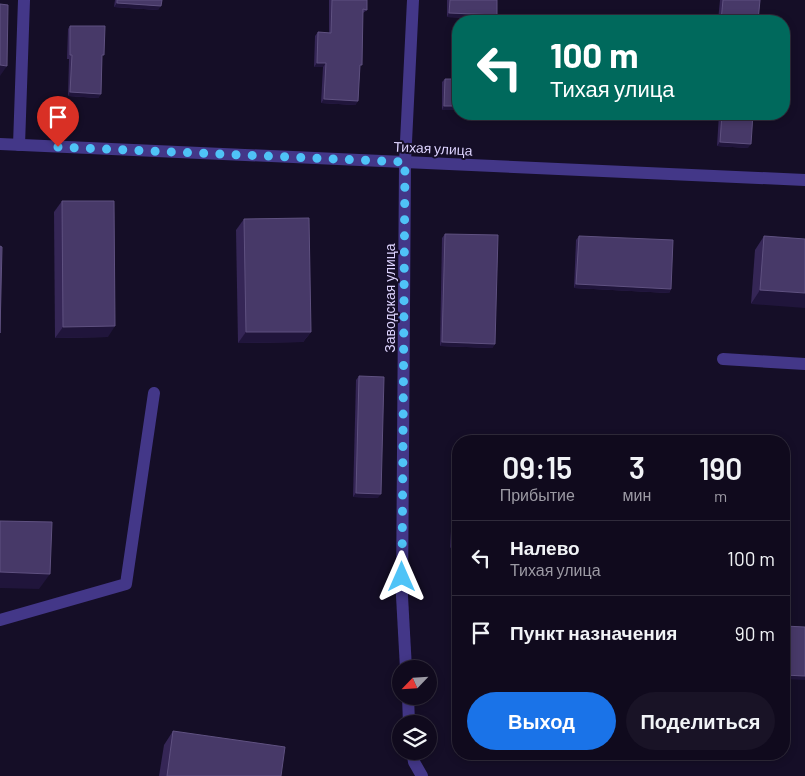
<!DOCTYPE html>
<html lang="ru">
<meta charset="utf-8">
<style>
body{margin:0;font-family:Barlow,sans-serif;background:#191326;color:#f1f3f6;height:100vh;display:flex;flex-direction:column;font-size:19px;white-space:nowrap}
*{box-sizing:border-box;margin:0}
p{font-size:16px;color:#9c9aa4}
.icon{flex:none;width:28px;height:28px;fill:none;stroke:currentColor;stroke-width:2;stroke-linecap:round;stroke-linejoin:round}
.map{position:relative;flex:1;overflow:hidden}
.side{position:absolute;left:452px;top:435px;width:338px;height:325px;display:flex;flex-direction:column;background:#100a1d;border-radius:20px;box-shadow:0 2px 8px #0003,0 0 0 1px #302b3b}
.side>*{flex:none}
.banner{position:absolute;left:452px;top:15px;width:338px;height:105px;border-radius:20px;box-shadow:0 2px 8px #0003,0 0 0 1px #302b3b;background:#00695c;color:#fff;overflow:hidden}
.needle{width:32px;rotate:245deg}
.tools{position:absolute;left:392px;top:660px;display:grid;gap:10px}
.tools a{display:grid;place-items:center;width:45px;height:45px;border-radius:50%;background:#100a1d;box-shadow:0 2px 8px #0003,0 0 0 1px #302b3b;font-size:25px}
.pin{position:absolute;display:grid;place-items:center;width:42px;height:42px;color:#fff;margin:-51px -21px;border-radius:50% 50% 50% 0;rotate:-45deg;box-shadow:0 0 5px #0007}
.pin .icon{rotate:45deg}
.me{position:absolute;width:55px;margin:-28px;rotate:0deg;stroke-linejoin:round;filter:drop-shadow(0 0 4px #0008)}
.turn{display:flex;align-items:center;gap:18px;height:105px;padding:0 15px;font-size:22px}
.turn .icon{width:65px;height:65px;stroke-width:2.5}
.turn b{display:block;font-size:35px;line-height:42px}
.eta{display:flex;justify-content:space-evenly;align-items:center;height:85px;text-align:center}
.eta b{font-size:30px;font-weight:600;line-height:35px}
.primary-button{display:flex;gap:10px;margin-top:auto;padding:10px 15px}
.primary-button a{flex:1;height:58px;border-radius:30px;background:#1a73e8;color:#fff;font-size:20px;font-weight:600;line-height:58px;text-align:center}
.primary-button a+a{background:#191326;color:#f1f3f6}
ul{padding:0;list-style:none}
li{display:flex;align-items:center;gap:15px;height:75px;padding:0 15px;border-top:1px solid #302b3b}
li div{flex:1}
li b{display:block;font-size:19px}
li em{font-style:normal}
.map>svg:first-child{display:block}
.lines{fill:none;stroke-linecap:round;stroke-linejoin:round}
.lane{stroke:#433788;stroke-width:12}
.street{stroke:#433788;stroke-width:12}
.wall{fill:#352656}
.shaded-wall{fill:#20153b}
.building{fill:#473968;stroke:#5f5180}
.route{stroke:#4fc3f7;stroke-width:9;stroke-dasharray:0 16.2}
.labels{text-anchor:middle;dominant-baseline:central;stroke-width:4;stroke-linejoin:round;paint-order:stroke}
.street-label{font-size:14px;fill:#ded4ff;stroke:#150e27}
</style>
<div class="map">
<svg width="805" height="776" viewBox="0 0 805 776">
<rect width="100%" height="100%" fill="#150e27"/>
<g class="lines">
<!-- lane -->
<g class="lane">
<polyline points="19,145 24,0"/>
<polyline points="723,359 805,364"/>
<polyline points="402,596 406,669"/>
<polyline points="0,620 126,584 154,393"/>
<polyline points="408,696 409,724"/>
<polyline points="412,751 414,762 422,776"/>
</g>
<!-- street -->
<g class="street">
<polyline points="0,144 805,180"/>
<polyline points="402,596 405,162 413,0"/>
</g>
</g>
<!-- wall -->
<g class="wall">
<polygon points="115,0 162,0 158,10 114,7"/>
<polygon points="329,0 367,0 367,10 363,13 358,101 355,105 321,103 323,67 314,67 315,36 318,32 329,33"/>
<polygon points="447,0 497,0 497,15 494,19 447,17"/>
<polygon points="720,0 760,0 758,21 718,21"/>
<polygon points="70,26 102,59 101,94 98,98 68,96 69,59 67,59 68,29"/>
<polygon points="445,79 459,110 442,110 442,82"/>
<polygon points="719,114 753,114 748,148 717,146"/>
<polygon points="62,201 108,337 55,338 54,212"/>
<polygon points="244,219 311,332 303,342 238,343 236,230"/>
<polygon points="445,234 495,344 492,348 440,346 442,238"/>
<polygon points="579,236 671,289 669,293 574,288 576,240"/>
<polygon points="764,236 805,239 751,304 755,250"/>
<polygon points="359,376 378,498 353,497 356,380"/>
<polygon points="456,493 459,549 450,548 453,497"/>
<polygon points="173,731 281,776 159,776 164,745"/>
</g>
<!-- shaded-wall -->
<g class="shaded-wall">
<polygon points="117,3 161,6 158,10 114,7"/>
<polygon points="449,13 497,15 494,19 447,17"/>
<polygon points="317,63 326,63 323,67 314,67"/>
<polygon points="0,65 7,66 0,76"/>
<polygon points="70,92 101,94 98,98 68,96"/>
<polygon points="324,99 358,101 355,105 321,103"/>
<polygon points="444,106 459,106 459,110 442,110"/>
<polygon points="720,142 751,144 748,148 717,146"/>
<polygon points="576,284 671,289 669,293 574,288"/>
<polygon points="760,290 805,293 805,308 751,304"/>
<polygon points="115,326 108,337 55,338 63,327"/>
<polygon points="246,332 311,332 303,342 238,343"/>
<polygon points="442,342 495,344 492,348 440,346"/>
<polygon points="356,493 381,494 378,498 353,497"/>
<polygon points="453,544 459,545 459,549 450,548"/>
<polygon points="0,572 50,574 39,589 0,588"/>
<polygon points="784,675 805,676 805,680 784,679"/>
</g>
<!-- building -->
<g class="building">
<polygon points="117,0 162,0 161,6 117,3"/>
<polygon points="332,0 367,0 367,10 363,9 362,65 360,65 358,101 324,99 326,63 317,63 318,32 331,33"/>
<polygon points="450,0 497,0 497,15 449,13"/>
<polygon points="723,0 760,0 758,21 721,21"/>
<polygon points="0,4 8,5 7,66 0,65"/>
<polygon points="70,26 105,26 104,55 102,55 101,94 70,92 72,55 70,55"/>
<polygon points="445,79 459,79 459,106 444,106"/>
<polygon points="722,114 753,114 751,144 720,142"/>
<polygon points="62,201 114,201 115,326 63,327"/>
<polygon points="309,218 311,332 246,332 244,219"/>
<polygon points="445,234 498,235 495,344 442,342"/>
<polygon points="579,236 673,240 671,289 576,284"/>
<polygon points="764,236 805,239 805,293 760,290"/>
<polygon points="0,246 2,247 0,333"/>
<polygon points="359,376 384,377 381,494 356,493"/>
<polygon points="456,493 459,493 459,545 453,544"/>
<polygon points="0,521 52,522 50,574 0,572"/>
<polygon points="784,626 805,627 805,676 784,675"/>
<polygon points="173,731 285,747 281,776 167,776"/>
</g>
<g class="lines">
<!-- route -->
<polyline class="route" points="58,147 405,162 402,577"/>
</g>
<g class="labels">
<!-- street labels -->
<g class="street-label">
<text transform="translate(433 148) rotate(3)">Тихая улица</text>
<text transform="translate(389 298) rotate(-90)">Заводская улица</text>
</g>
</g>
</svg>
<div class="tools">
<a><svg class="needle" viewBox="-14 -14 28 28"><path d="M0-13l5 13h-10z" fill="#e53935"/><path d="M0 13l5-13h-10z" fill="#9c9aa4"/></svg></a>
<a><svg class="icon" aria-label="layers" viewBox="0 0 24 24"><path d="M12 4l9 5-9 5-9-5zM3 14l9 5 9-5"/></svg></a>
</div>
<div class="pin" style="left:58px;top:147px;background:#d93025"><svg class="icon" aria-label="arrive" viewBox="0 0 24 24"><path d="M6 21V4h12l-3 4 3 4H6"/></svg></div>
<svg class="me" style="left:402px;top:577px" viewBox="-20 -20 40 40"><path d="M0-17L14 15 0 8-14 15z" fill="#4fc3f7" stroke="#fff" stroke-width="4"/></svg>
<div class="banner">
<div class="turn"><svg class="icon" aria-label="left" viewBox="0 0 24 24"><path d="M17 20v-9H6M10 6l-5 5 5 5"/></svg><div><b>100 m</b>Тихая улица</div></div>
</div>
<section class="side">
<div class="eta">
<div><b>09:15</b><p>Прибытие</p></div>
<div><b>3</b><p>мин</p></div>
<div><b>190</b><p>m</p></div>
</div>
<ul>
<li><svg class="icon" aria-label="left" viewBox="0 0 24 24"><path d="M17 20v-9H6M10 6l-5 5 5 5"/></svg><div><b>Налево</b><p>Тихая улица</p></div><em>100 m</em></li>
<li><svg class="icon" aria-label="arrive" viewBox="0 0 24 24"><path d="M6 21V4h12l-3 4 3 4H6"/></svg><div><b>Пункт назначения</b></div><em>90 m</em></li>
</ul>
<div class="primary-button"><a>Выход</a><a>Поделиться</a></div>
</section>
</div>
